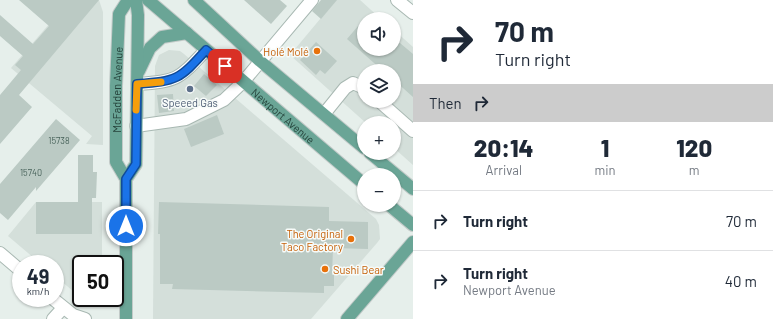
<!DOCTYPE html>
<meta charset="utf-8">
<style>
body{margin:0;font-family:Barlow,sans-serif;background:#f2f2f3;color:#1f2937;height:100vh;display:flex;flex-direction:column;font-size:15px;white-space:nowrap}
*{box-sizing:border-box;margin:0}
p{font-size:13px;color:#747a83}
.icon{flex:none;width:22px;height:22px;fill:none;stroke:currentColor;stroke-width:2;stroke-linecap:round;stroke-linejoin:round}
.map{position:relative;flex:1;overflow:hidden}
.drawer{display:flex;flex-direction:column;background:#fff;width:360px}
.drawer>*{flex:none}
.guide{background:#fff;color:#1f2937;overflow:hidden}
.controls{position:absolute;left:357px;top:12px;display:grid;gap:8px}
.controls a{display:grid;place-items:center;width:44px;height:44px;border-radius:50%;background:#fff;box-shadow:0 1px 3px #0004;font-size:20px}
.speed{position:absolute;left:12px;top:255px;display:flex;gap:8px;font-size:20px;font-weight:700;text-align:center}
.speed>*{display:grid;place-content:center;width:52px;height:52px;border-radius:50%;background:#fff;box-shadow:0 1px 3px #0004;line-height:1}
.speed small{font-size:10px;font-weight:400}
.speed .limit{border:2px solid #111;border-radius:6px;background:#fff;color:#111}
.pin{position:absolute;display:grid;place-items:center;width:34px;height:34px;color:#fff;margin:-17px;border-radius:8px;box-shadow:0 2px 6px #0006}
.me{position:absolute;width:44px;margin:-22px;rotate:0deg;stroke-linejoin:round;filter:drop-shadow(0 0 3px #0008)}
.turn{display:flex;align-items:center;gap:14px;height:84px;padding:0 16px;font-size:18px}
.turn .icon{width:52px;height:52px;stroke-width:2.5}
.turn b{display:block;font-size:28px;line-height:34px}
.then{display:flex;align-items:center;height:38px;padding:0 16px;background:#0003;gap:8px;font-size:15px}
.eta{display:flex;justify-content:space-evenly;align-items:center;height:68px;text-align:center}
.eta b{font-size:24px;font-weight:800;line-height:28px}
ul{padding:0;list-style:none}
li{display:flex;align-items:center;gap:12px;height:60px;padding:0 16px;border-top:1px solid #e0e1e3}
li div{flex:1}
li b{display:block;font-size:15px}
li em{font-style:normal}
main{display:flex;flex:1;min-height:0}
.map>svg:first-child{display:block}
.built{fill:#d4dfda;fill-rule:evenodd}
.building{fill:#bbcac4}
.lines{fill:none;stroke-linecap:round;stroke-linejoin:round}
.minor-casing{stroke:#a8b8b2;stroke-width:14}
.major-casing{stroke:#c2cac8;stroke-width:14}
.minor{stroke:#fff;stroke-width:12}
.major{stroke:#6aa596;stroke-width:12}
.route-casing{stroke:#114b97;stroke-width:10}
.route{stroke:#1a73e8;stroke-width:7}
.slow{stroke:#f59e0b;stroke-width:7}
.food-dot{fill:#e8710a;stroke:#f7fbf9;stroke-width:1.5}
.service-dot{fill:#5c6f8a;stroke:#f7fbf9;stroke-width:1.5}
.labels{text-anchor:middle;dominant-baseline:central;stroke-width:3;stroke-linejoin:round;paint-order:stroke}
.number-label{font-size:9px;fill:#4a645c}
.food-label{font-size:11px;fill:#c56008;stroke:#f7fbf9;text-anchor:end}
.street-label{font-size:11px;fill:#24423a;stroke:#f7fbf9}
.service-label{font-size:11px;fill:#4e5e75;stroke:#f7fbf9}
</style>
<main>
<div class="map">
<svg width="413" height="319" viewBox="0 0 413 319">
<rect width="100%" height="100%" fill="#e6efeb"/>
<!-- built -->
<g class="built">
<polygon points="70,0 99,0 103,12 103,145 86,144 92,136 11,68"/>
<path d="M336 0H360L381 19H364V49H394V30L413 47V165L394 148V123H366L290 55ZM364 71H394V101H364Z"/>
<polygon points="169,50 180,51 184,54 376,219 379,225 380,239 377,243 311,319 153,319 155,66 159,55"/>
<polygon points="36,202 102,202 102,264 81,264 81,295 73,291 55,276 55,264 41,264 8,236"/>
</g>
<!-- building -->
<g class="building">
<polygon points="19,0 99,0 19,95 32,107 0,144 0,95 21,70 15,65 23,56 0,36 0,15 33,44 49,26"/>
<polygon points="244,0 280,0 287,6 271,24"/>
<polygon points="321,0 337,0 321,19 312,11"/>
<polygon points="364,19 364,49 394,49 394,38 413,54 413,97 394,80 394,71 383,71 347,39"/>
<polygon points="316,42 337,61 325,74 320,70 316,75 300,60"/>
<polygon points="204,74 217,85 206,96 194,86"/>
<polygon points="173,94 174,111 159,113 157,95"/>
<polygon points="217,115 224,134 191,147 184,129"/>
<polygon points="56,119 80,140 36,191 36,187 8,220 0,213 0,184"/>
<polygon points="78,155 93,155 93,172 97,172 96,198 92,198 92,234 36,234 36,202 78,202"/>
<polygon points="159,202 329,207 329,221 368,222 368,249 333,248 332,275 334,275 334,286 324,286 324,293 172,289 173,284 160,284 160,234 158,234"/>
</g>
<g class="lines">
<!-- minor casing -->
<g class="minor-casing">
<g id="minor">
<polyline points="397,0 413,13"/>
<path d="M137 84C178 81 178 80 206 50"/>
<polyline points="379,101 413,131"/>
<polyline points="324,114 345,88 353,83 364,88"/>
<polyline points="136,126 186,119 224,100 243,82 312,0"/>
<polyline points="0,253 21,271"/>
<polyline points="52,298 73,315 85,319"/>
<polyline points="53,319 63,308"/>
</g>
</g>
<!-- major casing -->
<g class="major-casing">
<g id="major">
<path id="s1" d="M148 0 364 184"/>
<polyline points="194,0 260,61 364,148"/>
<polyline points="139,71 150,48 162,37 187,33"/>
<polyline points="370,153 413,189"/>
<path id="s2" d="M126 179 116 162V86L119 14 128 0"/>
<polyline points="389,205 413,225"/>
<polyline points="126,319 126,179 136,164 138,15 136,0"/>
<polyline points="347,319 413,242"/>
</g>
</g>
<!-- minor -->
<use href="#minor" class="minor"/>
<!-- major -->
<use href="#major" class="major"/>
</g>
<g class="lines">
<!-- route casing -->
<g class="route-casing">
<path id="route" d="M126 226V179L136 164 137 84C177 81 179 80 206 50L225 66"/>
</g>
<!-- route -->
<use href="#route" class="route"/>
<!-- slow -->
<polyline class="slow" points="136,110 137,84 161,82"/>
</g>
<!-- markers -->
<g class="food-dot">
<circle cx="317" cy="51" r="4"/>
<circle cx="351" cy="239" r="4"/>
<circle cx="325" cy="269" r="4"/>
</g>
<circle class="service-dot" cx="190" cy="89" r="4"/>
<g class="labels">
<!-- number labels -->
<g class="number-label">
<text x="59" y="140">15738</text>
<text x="31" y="172">15740</text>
</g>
<!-- food labels -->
<g class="food-label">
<text x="309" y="51">Holé Molé</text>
<text x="343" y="233">The Original<tspan x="343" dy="13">Taco Factory</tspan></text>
<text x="333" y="269" text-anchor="start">Sushi Bear</text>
</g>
<!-- street labels -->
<g class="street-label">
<text stroke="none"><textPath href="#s2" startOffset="92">McFadden Avenue</textPath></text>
<text stroke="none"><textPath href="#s1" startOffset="178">Newport Avenue</textPath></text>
</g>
<!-- service labels -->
<g class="service-label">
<text x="190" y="102">Speeed Gas</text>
</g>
</g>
</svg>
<div class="controls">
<a><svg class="icon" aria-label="sound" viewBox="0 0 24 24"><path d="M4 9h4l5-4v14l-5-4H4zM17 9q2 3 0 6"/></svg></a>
<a><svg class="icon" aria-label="layers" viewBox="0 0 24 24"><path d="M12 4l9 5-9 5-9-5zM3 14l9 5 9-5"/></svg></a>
<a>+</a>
<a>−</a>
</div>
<div class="speed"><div>49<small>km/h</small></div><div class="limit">50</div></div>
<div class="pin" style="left:225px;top:66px;background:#d93025"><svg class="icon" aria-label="arrive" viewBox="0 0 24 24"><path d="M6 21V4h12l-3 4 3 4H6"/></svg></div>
<svg class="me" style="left:126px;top:226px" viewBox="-20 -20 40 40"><circle r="17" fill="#1a73e8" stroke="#fff" stroke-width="3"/><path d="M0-11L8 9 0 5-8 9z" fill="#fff"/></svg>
</div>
<section class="drawer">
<div class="guide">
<div class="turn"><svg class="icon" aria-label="right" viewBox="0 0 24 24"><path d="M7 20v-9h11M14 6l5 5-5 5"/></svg><div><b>70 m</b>Turn right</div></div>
<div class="then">Then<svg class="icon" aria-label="right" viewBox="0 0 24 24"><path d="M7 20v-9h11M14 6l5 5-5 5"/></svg></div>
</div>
<div class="eta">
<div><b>20:14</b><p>Arrival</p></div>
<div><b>1</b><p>min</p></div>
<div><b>120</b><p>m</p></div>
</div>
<ul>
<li><svg class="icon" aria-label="right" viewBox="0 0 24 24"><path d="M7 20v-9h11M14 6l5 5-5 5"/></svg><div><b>Turn right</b></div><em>70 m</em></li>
<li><svg class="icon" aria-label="right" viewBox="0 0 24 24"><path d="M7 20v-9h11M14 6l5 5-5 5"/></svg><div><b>Turn right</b><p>Newport Avenue</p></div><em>40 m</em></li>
</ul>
</section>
</main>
